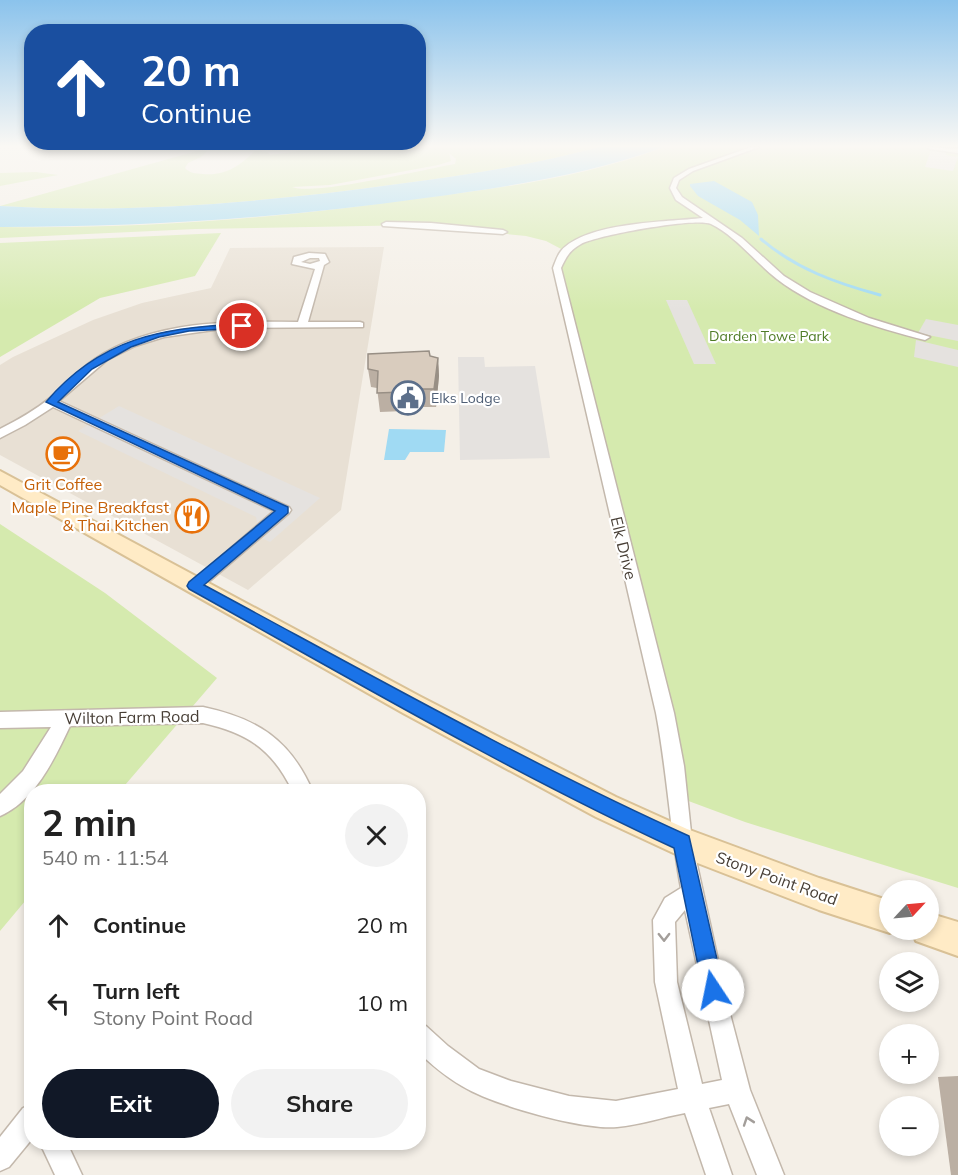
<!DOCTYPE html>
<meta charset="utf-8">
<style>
body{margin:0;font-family:Mulish,sans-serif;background:#f2f2f2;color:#222;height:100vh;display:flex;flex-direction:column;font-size:22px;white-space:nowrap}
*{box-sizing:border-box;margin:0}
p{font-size:20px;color:#767676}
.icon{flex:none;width:33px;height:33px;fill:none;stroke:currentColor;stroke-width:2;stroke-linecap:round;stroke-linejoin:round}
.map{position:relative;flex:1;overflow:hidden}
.details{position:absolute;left:24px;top:784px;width:402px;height:366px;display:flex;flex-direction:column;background:#fff;border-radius:24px;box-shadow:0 3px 9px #0003}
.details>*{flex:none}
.top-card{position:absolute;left:24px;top:24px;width:402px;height:126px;border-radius:24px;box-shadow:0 3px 9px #0003;background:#1a4fa0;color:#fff;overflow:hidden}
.needle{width:39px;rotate:64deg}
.buttons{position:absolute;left:879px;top:880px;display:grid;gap:12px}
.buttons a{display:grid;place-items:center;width:60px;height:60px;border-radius:50%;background:#fff;box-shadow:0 3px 9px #0003;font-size:30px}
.pin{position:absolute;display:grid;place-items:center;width:51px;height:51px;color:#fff;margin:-26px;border:3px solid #fff;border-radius:50%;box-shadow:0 2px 6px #0007}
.me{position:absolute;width:66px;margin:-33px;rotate:349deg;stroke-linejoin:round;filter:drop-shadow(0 0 4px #0008)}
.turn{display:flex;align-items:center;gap:21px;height:126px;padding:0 18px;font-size:27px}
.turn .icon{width:78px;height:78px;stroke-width:2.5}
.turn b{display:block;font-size:42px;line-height:51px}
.round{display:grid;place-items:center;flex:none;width:63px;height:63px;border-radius:32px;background:#f2f2f2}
.summary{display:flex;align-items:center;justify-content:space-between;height:102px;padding:0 18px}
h1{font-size:36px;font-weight:700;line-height:45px}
.action{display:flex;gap:12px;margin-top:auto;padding:12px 18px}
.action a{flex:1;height:69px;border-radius:36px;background:#111827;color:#fff;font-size:24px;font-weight:700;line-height:69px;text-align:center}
.action a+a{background:#f2f2f2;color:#222}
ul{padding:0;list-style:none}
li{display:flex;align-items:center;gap:18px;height:78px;padding:0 18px}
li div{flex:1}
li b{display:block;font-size:22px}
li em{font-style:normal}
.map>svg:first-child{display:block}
.residential{fill:#e8e0d4}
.green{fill:#d5eaae;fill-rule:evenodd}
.parking{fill:#e5e2df}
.water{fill:#a0daf3}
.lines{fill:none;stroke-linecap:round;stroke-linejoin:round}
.stream{stroke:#a0daf3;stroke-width:3}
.minor-casing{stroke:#c3b8ac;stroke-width:3}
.secondary-casing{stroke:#d9c196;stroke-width:4}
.minor{fill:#fff;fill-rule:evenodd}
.secondary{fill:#ffebc6;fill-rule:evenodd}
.wall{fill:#bbafa3}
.shaded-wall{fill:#988f85}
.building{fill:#d9ccbe;stroke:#988f85;stroke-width:1.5}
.oneway{stroke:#a39e9a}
.route{fill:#1a73e8;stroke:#114b97;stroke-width:1.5}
.labels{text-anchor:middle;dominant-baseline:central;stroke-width:4.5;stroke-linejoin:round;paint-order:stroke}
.far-park-label{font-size:14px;fill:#4f7c26;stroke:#fff}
.far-service-label{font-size:14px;fill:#4e5e75;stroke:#fff;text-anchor:start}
.food-label{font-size:16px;fill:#c56008;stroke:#fff}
.street-label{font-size:16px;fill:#473e35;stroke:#fff}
</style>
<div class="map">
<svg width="958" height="1175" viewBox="0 0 958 1175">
<rect width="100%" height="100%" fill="#f4efe7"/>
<!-- residential -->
<polygon class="residential" points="384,247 341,510 248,590 0,455 0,365 13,357 93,320 142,303 211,288 230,248"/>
<!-- green -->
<g class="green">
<path d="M305 147H599C533 165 466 175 398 184 268 202 132 214 0 206L197 151H207L201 157 188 163 185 168C191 174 195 173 203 174 226 176 239 166 255 151L268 152 270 155 299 151ZM449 153 456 159 455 164C425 169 314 196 292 187L330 185 438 165 451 161Z"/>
<path d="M664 147H958V888L745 822 675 796 556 271 565 251 546 241 526 236 420 225 196 229 0 238V227C128 229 257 220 384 203 479 190 574 182 664 147Z"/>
<polygon points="36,172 58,175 0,186 0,173"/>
<polygon points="221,233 195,276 100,298 0,357 0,243"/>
<polygon points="0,524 105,593 217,678 119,792 32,792 31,894 0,931"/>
</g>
<!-- parking -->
<g class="parking">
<polygon points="932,147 946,149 946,155 958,157 953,171 925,167"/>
<polygon points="666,300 687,300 716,364 694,364"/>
<polygon points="926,319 958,325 958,341 918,333"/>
<polygon points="916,340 958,350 958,367 914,357"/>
<polygon points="458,357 484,357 485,367 535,366 550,458 460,460"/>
<polygon points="119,406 320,498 270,542 260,537 256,517 78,431"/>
</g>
<!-- water -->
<g class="water">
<path d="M599 147H664C587 175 506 187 425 198 282 218 144 227 0 227V206C132 214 268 202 398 184 466 175 533 165 599 147Z"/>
<polygon points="714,181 752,202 758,215 759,236 740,220 698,196 690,186 690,184"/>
<polygon points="389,429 446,430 444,452 410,452 405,460 384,460"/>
</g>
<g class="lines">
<!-- stream -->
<path class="stream" d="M761 239C796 269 836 283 880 295"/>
<!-- minor casing -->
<g class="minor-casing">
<g id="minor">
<path d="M751 147H759L693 171 679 180 676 188 682 197 742 238 784 276 810 292 869 318 930 337 925 340C877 328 817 310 777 279 755 262 737 237 711 224 697 217 597 235 581 244 570 250 566 257 561 268L674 713 684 766 692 842 729 1010 750 1090 784 1175H757L729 1104 709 1108 732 1175H706L685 1113C663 1117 640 1125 617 1127 582 1130 493 1105 462 1086 446 1077 431 1064 418 1052V1022L426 1026 448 1046 479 1069 511 1081 569 1096 616 1101 678 1089 655 982 653 920 665 898 681 888C670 830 667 771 656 713L553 268C555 263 557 256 561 251 586 222 666 222 703 218L676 200 670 188 674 178 689 169ZM685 910 722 1080 702 1084 677 982 675 922Z"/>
<polygon points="927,147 958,149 958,153 930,149"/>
<polygon points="386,222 431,223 503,230 507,232 503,234 383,226 382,224"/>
<path d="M309 253 325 254 329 262 324 265 308 322H360L363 323V327L228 328 164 337 135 346 107 360 59 401 289 507 291 510 289 513 199 590H189L187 586 274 511 53 407 25 425 0 438V429C18 420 35 410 50 398 65 385 78 370 95 359 153 320 231 321 298 322L315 269 292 264 294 257ZM310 258H319L320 261 310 264 301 262Z"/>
<path d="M203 707C258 719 290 739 313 792H293C273 750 248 733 203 723L70 726C55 758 35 801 0 816V794L23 771 51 727 0 728V712Z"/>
<polygon points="32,1104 32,1139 9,1167 0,1171 0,1137 23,1108"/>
<polygon points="40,1143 67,1143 82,1175 55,1175"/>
</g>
</g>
<!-- secondary casing -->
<g class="secondary-casing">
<g id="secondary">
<polygon points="0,471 421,697 616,797 687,829 819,878 890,901 890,930 898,930 890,933 819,910 682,857 596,817 403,713 0,485"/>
<polygon points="928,913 958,922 958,956 916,941 912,930 928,930"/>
</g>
</g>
<!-- minor -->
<use href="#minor" class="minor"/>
<!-- secondary -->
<use href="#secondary" class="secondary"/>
</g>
<!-- wall -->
<g class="wall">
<polygon points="438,358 439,376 436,407 408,407 405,411 380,412 377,388 371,387 368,369"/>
<polygon points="958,1076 958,1175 951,1175 938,1077"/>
</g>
<!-- shaded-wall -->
<g class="shaded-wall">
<polygon points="438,358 439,376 436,407 434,389"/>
<polygon points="406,389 408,407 405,411 403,392"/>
</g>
<!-- building -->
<polygon class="building" points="429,351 430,356 438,358 434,389 406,389 403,392 377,393 378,371 368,369 368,354"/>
<!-- one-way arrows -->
<defs><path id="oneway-chevron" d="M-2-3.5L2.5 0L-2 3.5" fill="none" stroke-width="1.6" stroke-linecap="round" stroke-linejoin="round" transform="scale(1.5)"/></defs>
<g class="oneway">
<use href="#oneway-chevron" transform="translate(664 937) rotate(89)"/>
<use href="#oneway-chevron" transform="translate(748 1121) rotate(-109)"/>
</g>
<!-- sky -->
<linearGradient id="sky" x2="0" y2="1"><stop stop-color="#8bc3ec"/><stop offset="0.47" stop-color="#faf8f4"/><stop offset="1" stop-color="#faf8f4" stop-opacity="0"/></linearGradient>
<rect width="958" height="311" fill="url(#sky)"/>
<!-- route -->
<path class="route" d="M242 324 246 326 245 328 189 331 159 337 131 347 92 369 58 402 288 507V513L204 585C364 671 523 761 689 836L724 990 721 997 713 1001 706 997 703 990 674 848C508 771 349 678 189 589L187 586 189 582 275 511 46 402C100 338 163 327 242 324Z"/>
<!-- icons -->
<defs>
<g id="civic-ring" transform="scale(1.725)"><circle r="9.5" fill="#fff" stroke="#5c6f8a" stroke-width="1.5"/><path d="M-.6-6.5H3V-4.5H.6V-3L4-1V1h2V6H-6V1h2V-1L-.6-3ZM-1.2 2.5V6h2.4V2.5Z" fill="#5c6f8a"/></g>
<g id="cafe-ring" transform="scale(1.725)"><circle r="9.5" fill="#fff" stroke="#e8710a" stroke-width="1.5"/><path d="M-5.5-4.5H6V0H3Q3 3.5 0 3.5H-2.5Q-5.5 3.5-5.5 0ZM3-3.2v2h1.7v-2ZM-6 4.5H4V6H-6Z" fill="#e8710a"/></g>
<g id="restaurant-ring" transform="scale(1.725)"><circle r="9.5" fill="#fff" stroke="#e8710a" stroke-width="1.5"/><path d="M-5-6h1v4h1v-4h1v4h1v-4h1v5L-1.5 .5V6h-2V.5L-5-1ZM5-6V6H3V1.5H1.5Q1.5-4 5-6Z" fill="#e8710a"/></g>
</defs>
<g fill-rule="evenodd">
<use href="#civic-ring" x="408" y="398"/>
<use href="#cafe-ring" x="63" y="454"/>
<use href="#restaurant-ring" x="192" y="516"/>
</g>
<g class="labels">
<!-- far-park labels -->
<g class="far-park-label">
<text x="769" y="336">Darden Towe Park</text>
</g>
<!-- far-service labels -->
<g class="far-service-label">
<text x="431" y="398">Elks Lodge</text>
</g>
<!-- food labels -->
<g class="food-label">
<text x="63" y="484">Grit Coffee</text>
<text x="169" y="507" text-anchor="end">Maple Pine Breakfast<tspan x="169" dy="18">&amp; Thai Kitchen</tspan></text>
</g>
<!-- street labels -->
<g class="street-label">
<text transform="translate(624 548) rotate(76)">Elk Drive</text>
<text transform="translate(132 717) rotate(-1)">Wilton Farm Road</text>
<text transform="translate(777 878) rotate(20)">Stony Point Road</text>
</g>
</g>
</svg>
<div class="buttons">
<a><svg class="needle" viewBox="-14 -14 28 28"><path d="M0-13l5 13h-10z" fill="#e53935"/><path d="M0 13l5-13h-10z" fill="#767676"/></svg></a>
<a><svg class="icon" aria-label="layers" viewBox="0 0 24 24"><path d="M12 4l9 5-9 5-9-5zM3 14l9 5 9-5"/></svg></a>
<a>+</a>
<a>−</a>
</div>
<div class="pin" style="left:242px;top:326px;background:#d93025"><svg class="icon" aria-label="arrive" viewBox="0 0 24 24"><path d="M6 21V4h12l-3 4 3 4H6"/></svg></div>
<svg class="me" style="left:713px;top:990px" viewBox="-20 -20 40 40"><circle r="19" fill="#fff"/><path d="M0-13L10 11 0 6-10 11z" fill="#1a73e8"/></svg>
<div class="top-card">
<div class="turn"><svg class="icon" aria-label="ahead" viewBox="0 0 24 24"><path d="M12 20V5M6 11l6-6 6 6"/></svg><div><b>20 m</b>Continue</div></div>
</div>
<section class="details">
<div class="summary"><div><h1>2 min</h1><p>540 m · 11:54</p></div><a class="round"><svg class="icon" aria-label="close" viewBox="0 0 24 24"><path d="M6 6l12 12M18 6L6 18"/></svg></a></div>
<ul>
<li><svg class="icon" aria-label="ahead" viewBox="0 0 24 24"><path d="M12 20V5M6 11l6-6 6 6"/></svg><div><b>Continue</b></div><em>20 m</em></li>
<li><svg class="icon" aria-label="left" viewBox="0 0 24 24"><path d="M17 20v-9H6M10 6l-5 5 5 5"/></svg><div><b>Turn left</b><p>Stony Point Road</p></div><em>10 m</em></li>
</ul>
<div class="action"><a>Exit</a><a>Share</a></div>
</section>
</div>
